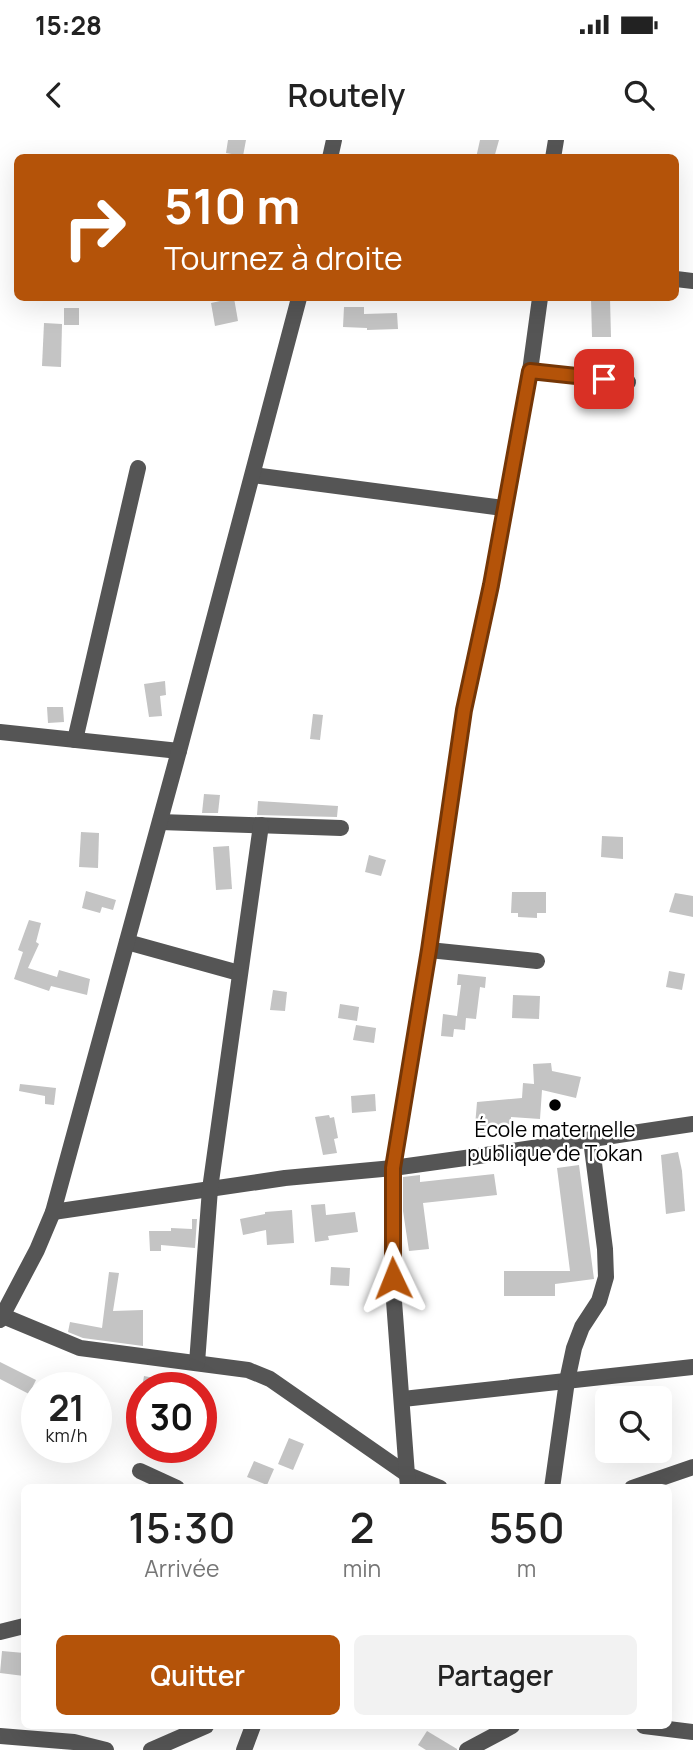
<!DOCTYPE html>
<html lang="fr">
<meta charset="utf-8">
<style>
body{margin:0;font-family:Manrope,sans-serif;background:#f2f2f2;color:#222;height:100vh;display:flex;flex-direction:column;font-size:26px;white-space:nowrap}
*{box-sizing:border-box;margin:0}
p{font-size:23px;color:#767676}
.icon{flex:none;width:38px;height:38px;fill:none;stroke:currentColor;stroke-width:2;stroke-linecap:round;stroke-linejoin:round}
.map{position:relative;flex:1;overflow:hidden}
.side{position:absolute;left:21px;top:1344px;width:651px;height:245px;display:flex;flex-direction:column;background:#fff;border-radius:10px;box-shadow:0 7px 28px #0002}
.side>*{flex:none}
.guide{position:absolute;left:14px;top:14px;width:665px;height:147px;border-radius:10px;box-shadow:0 7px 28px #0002;background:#b45309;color:#fff;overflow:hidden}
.controls{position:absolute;left:595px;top:1246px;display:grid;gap:14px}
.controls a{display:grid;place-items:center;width:77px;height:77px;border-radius:10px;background:#fff;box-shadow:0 7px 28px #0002;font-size:35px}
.speed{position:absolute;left:21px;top:1232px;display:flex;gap:14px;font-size:35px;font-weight:700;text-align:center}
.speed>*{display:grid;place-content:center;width:91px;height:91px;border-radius:50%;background:#fff;box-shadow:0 7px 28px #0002;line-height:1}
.speed small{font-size:18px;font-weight:400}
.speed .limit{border:10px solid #d22;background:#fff;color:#111}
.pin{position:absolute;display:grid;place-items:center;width:60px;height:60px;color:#fff;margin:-30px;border-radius:14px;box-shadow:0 4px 10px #0006}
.me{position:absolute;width:77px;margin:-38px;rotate:358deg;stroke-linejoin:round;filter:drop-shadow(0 0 5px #0008)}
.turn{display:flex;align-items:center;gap:24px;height:147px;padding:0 35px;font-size:32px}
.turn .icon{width:91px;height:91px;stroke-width:2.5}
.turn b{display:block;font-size:49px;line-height:60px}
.eta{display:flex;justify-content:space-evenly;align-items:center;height:119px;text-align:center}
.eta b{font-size:42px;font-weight:600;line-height:49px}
.cta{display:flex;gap:14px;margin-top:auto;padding:14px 35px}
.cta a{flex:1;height:80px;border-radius:10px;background:#b45309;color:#fff;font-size:28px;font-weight:600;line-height:80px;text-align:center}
.cta a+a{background:#f2f2f2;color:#222}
.status{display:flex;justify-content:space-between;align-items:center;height:49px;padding:0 35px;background:#fff;direction:ltr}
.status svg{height:19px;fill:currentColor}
header{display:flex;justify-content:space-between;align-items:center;height:91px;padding:0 35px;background:#fff;font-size:32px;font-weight:600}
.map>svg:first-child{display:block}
.building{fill:#c4c4c4}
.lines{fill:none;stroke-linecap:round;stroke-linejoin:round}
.minor{stroke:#555;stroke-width:16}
.route-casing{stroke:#753606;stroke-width:18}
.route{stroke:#b45309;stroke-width:12}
.poi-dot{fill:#000;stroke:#fff;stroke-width:2.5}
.labels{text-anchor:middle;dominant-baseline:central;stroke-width:5;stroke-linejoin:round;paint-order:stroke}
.poi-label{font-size:21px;fill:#000;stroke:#fff}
</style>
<div class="status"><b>15:28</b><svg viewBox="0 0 49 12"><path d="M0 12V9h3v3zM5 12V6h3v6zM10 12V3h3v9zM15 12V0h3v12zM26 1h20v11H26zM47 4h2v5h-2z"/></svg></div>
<header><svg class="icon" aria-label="back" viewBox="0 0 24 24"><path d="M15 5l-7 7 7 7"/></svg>Routely<svg class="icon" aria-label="search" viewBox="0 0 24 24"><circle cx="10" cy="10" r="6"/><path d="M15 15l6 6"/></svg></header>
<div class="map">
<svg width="693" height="1610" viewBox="0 0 693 1610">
<rect width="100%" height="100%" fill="#fff"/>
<!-- building -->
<g class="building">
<polygon points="228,0 246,0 243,16 226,13"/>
<polygon points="480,0 499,0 494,18 476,18"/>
<polygon points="234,158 238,181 215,186 211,163"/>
<polygon points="591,158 610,158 611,197 592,197"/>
<polygon points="344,167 364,167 364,174 397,173 398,189 367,190 367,188 343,187"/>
<rect x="64" y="168" width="15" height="17"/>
<polygon points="44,183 62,184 61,227 42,226"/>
<polygon points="165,541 166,555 160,556 162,576 149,577 144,544"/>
<polygon points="47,567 63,567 64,582 48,583"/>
<polygon points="313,574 323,575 320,600 310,599"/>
<polygon points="204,654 220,655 218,673 202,673"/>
<polygon points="258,661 338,666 337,677 257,675"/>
<polygon points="81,692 99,693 98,728 79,727"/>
<polygon points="602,696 623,697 623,719 601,717"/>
<polygon points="229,706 232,749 216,750 213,707"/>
<polygon points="369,715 386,720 381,736 365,732"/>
<polygon points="86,751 116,760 113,770 102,767 100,773 82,768"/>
<polygon points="512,752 546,752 546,773 537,773 537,778 518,777 518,773 511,773"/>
<polygon points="675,753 693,756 693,777 669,772"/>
<polygon points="29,780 41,783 36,802 39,804 28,828 57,837 59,830 90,839 87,855 51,846 49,851 14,839 23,812 18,810"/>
<polygon points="669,831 685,834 682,850 666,847"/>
<polygon points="458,834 486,837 485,848 480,847 476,879 466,878 465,890 454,889 453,897 441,896 443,874 457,876 461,845 457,845"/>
<polygon points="273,850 287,852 285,871 270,870"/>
<polygon points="513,855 540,856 539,879 512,878"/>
<polygon points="340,864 359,867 357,881 338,878"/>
<polygon points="356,885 376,888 374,903 353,900"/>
<polygon points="551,923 552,931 581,937 576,958 542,950 540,979 511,977 511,987 487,988 485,997 474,998 477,962 522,958 523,943 534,944 533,924"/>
<polygon points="20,944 56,948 54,965 45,964 45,956 19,951"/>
<polygon points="375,954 376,971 352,973 351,956"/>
<polygon points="329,975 330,978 334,977 338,998 334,999 337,1013 323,1015 315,977"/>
<polygon points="678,1012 682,1031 685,1071 666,1074 661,1015"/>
<polygon points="579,1025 594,1139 555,1144 555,1156 504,1156 504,1131 570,1131 557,1028"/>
<polygon points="494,1034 497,1055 423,1063 429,1109 409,1111 403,1071 403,1037 420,1035 420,1042"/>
<polygon points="325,1064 326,1075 355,1072 358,1092 328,1096 329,1100 315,1102 311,1065"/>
<polygon points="292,1070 294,1103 267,1105 266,1090 243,1095 240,1079 265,1074 265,1072"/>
<polygon points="192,1079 197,1079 195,1108 161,1105 161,1111 150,1111 149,1091 171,1091 171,1088 192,1089"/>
<polygon points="331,1127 350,1128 349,1146 330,1145"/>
<polygon points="109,1132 119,1133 113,1171 143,1170 143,1206 83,1198 68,1192 70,1182 102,1188"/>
<polygon points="0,1222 36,1240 29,1254 0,1239"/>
<polygon points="144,1236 180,1243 179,1248 142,1248"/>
<polygon points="289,1298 304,1304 293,1330 278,1324"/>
<polygon points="254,1321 274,1329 267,1345 247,1337"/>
<polygon points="2,1511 24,1513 24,1536 0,1533"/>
<polygon points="427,1591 457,1609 457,1610 426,1610 418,1605"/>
</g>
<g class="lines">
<!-- minor -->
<g class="minor">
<polyline points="330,18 334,0"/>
<polyline points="553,18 556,0"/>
<polyline points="676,139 693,141"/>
<polyline points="530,231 628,242"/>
<polyline points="253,335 503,368"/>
<polyline points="0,592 179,611"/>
<polyline points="75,600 138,328"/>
<polyline points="160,682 341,688"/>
<polyline points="127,802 239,833"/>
<polyline points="429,810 537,821"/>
<polyline points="53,1072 285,1038 393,1028 465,1018 693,984"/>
<polyline points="3,1176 80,1208 248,1230 270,1239 408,1335 440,1348"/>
<polyline points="0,1180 37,1110 53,1072 179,611 299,158"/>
<polyline points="197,1223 210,1049 261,685"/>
<polyline points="403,1259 693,1227"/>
<polyline points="140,1331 177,1348"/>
<polyline points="408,1348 394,1161 392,1091 393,1028 429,810 464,570 491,445 530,231 540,158"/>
<polyline points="552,1348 567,1241 574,1208 582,1187 599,1161 606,1137 605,1109 591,1000"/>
<polyline points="632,1348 693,1327"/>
<polyline points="0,1492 24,1486"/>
<polyline points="644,1586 693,1592"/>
<polyline points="0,1596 74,1602 106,1610"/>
<polyline points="151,1610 206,1586"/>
<polyline points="244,1610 253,1586"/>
<polyline points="467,1610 512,1586"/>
</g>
</g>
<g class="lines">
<!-- route casing -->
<g class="route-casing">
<polyline id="route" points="393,1138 393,1028 429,810 464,570 491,445 530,231 604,239"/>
</g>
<!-- route -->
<use href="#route" class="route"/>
</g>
<!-- markers -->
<circle class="poi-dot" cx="555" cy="965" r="7"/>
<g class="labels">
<!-- poi labels -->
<g class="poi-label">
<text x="555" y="989">École maternelle<tspan x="555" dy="24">publique de Tokan</tspan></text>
</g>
</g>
</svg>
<div class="controls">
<a><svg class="icon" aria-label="search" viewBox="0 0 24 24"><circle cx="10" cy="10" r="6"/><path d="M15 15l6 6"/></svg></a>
</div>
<div class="speed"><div>21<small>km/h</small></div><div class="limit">30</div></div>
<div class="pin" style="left:604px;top:239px;background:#d93025"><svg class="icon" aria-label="arrive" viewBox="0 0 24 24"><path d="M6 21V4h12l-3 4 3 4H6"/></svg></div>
<svg class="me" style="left:393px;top:1138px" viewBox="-20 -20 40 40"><path d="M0-17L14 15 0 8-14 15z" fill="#b45309" stroke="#fff" stroke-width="4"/></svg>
<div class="guide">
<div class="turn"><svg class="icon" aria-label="right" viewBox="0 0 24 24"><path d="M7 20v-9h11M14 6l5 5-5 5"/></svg><div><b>510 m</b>Tournez à droite</div></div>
</div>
<section class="side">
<div class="eta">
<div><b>15:30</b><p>Arrivée</p></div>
<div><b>2</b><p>min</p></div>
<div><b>550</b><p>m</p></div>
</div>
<div class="cta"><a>Quitter</a><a>Partager</a></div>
</section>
</div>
